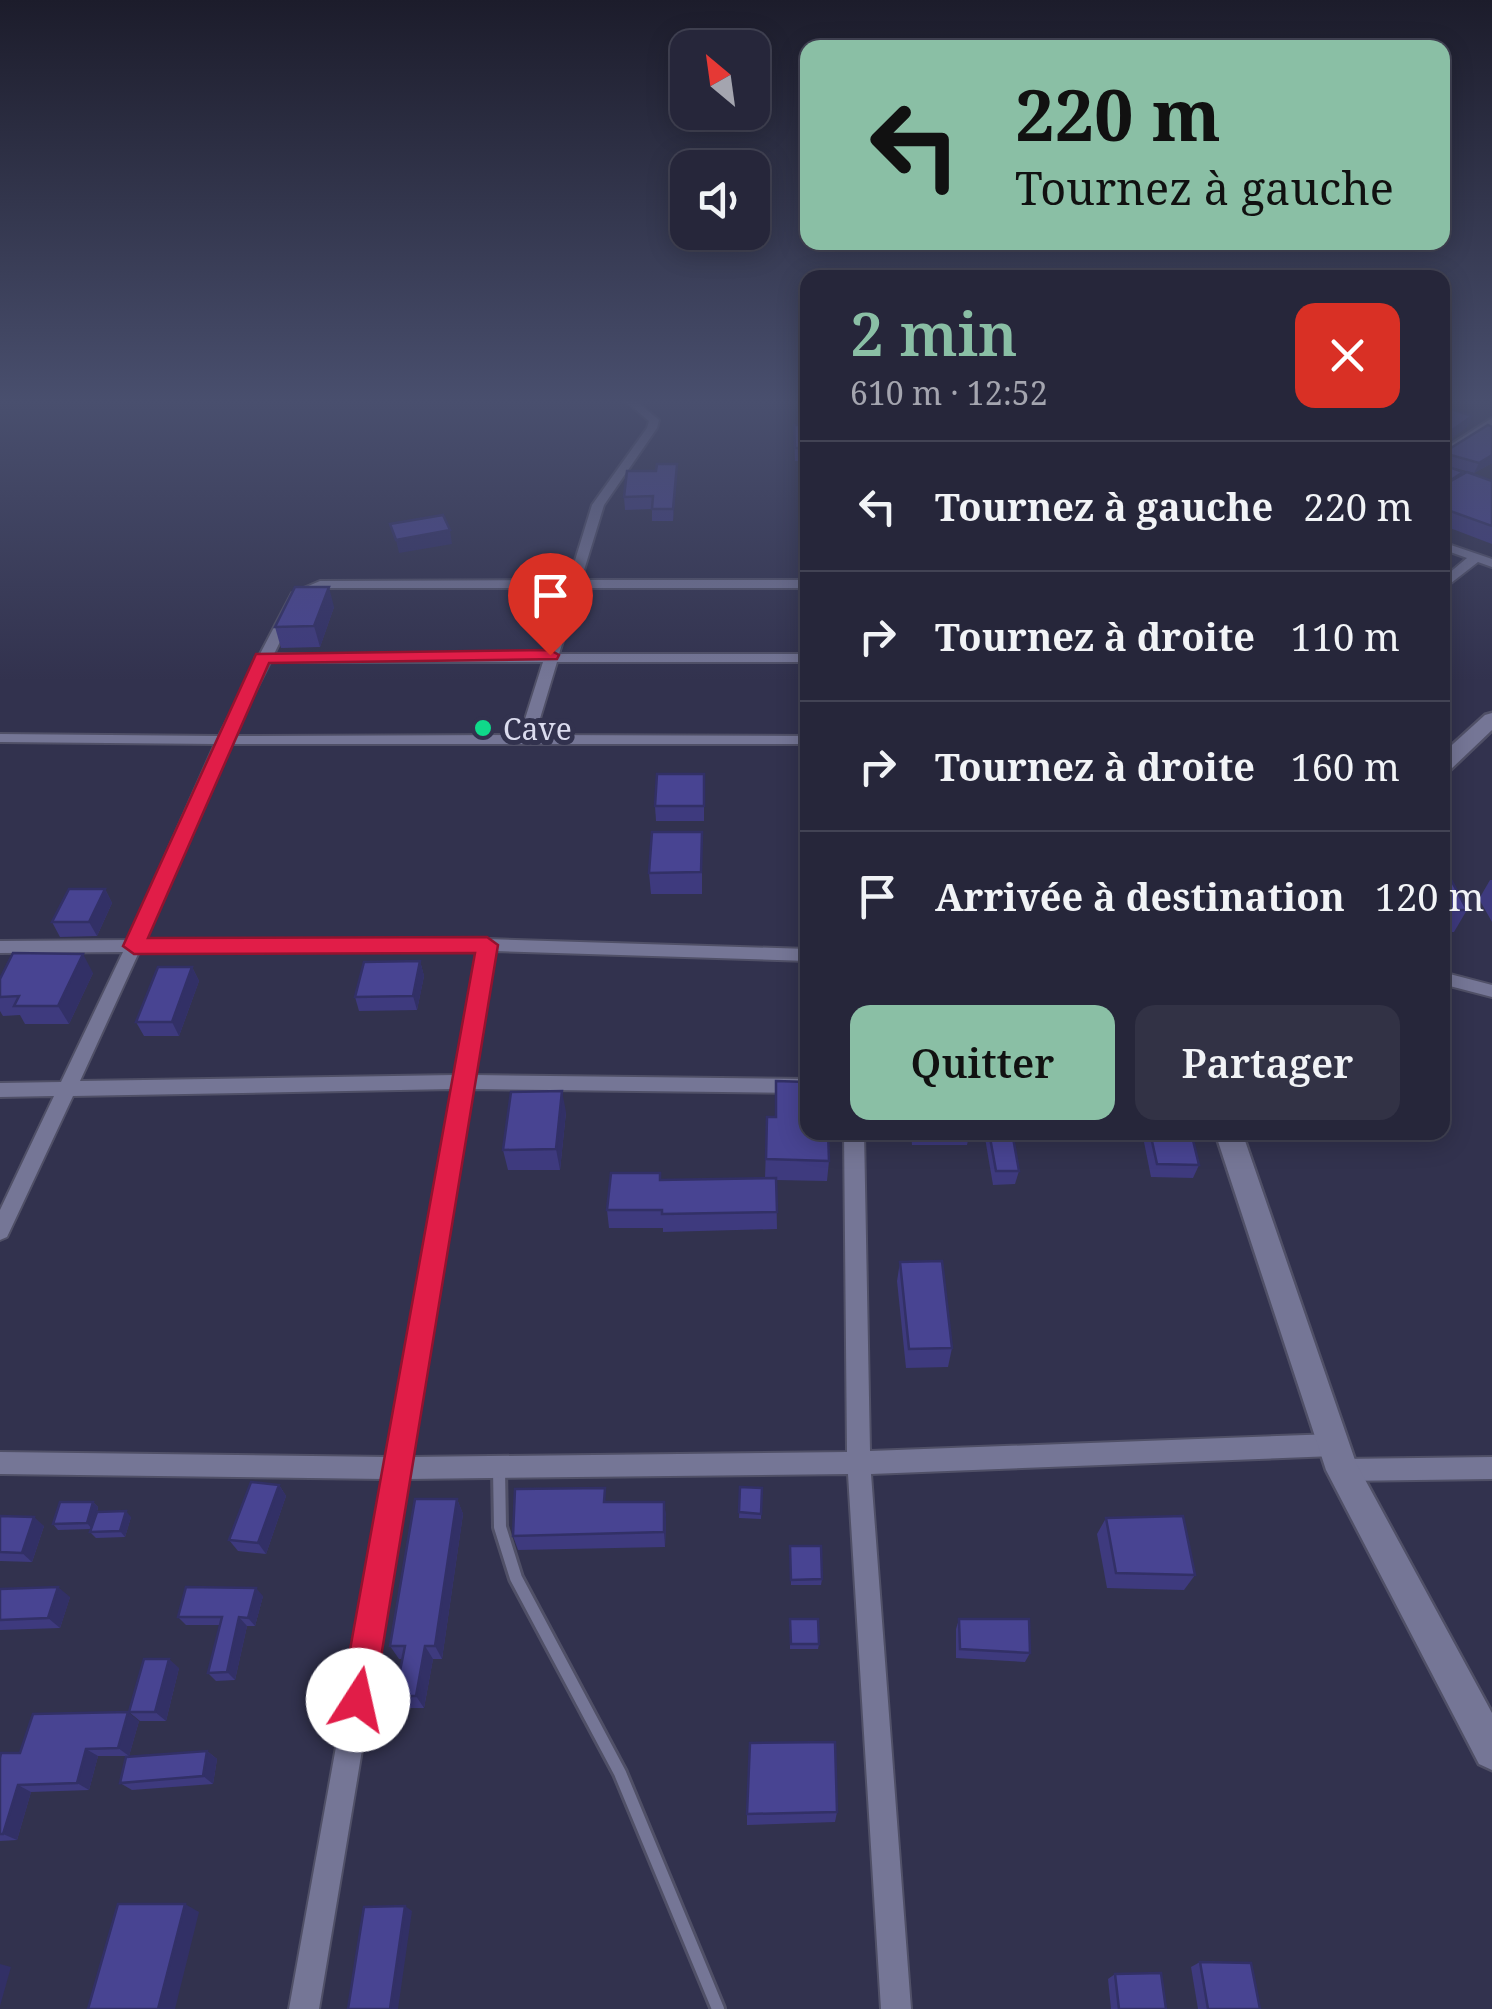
<!DOCTYPE html>
<html lang="fr">
<meta charset="utf-8">
<style>
body{margin:0;font-family:"Noto Serif",serif;background:#323245;color:#f1f3f6;height:100vh;display:flex;flex-direction:column;font-size:38px;white-space:nowrap}
*{box-sizing:border-box;margin:0}
p{font-size:32px;color:#a4a5af}
.icon{flex:none;width:55px;height:55px;fill:none;stroke:currentColor;stroke-width:2;stroke-linecap:round;stroke-linejoin:round}
.map{position:relative;flex:1;overflow:hidden}
.sheet{position:absolute;left:800px;top:270px;width:650px;height:870px;display:flex;flex-direction:column;background:#26263a;border-radius:20px;box-shadow:0 5px 25px #0003,0 0 0 2px #424354}
.sheet>*{flex:none}
.guide{position:absolute;left:800px;top:40px;width:650px;height:210px;border-radius:20px;box-shadow:0 5px 25px #0003,0 0 0 2px #424354;background:#8abfa5;color:#111;overflow:hidden}
.needle{width:65px;rotate:331deg}
.fabs{position:absolute;left:670px;top:30px;display:grid;gap:20px}
.fabs a{display:grid;place-items:center;width:100px;height:100px;border-radius:20px;background:#26263a;box-shadow:0 5px 25px #0003,0 0 0 2px #424354;font-size:50px}
.pin{position:absolute;display:grid;place-items:center;width:85px;height:85px;color:#fff;margin:-102px -42px;border-radius:50% 50% 50% 0;rotate:-45deg;box-shadow:0 0 10px #0007}
.pin .icon{rotate:45deg}
.me{position:absolute;width:110px;margin:-55px;rotate:10deg;stroke-linejoin:round;filter:drop-shadow(0 0 8px #0008)}
.turn{display:flex;align-items:center;gap:35px;height:210px;padding:0 50px;font-size:45px}
.turn .icon{width:130px;height:130px;stroke-width:2.5}
.turn b{display:block;font-size:70px;line-height:85px}
.round{display:grid;place-items:center;flex:none;width:105px;height:105px;border-radius:20px;background:#323245}
.headline{display:flex;align-items:center;justify-content:space-between;height:170px;padding:0 50px}
h1{font-size:60px;font-weight:600;line-height:75px;color:#8abfa5}
.primary-button{display:flex;gap:20px;margin-top:auto;padding:20px 50px}
.primary-button a{flex:1;height:115px;border-radius:20px;background:#8abfa5;color:#111;font-size:40px;font-weight:600;line-height:115px;text-align:center}
.primary-button a+a{background:#323245;color:#f1f3f6}
ul{padding:0;list-style:none}
li{display:flex;align-items:center;gap:30px;height:130px;padding:0 50px;border-top:2px solid #424354}
li div{flex:1}
li b{display:block;font-size:38px}
li em{font-style:normal}
.map>svg:first-child{display:block}
.lines{fill:none;stroke-linecap:round;stroke-linejoin:round}
.lane-casing{stroke:#505067;stroke-width:18}
.street-casing{stroke:#505067;stroke-width:4}
.secondary-casing{stroke:#505067;stroke-width:5}
.lane{stroke:#757696;stroke-width:12}
.street{fill:#757696;fill-rule:evenodd}
.secondary{fill:#757696;fill-rule:evenodd}
.wall{fill:#3e3a7e}
.shaded-wall{fill:#323066}
.building{fill:#484492;stroke:#323066;stroke-width:2.5}
.route{fill:#e11d48;stroke:#92132f;stroke-width:2.5}
.poi-dot{fill:#0fd98a;stroke:#32324e;stroke-width:4}
.labels{text-anchor:middle;dominant-baseline:central;stroke-width:10;stroke-linejoin:round;paint-order:stroke}
.poi-label{font-size:30px;fill:#dbdcee;stroke:#32324e;text-anchor:start}
</style>
<div class="map">
<svg width="1492" height="2009" viewBox="0 0 1492 2009">
<rect width="100%" height="100%" fill="#32324e"/>
<g class="lines">
<!-- lane casing -->
<g class="lane-casing">
<polyline id="lane" points="499,1470 500,1527 516,1578 620,1773 718,2009"/>
</g>
<!-- street casing -->
<g class="street-casing">
<g id="street">
<path d="M624 400H635L659 420 657 428 604 505 581 580H808V588H579L559 654H808V662H557L535 735 808 736V744H229L145 940 487 939 808 949V961L494 951 474 1075 808 1079V1093L471 1089 410 1457 847 1452 844 1132H864L870 1451 1334 1434 1342 1437 1345 1445 1342 1453 1334 1456 871 1474 911 2009H881L848 1474 407 1479 319 2009H289L384 1479 0 1474V1452L388 1457 453 1089 73 1096 7 1237 0 1240V1210L54 1096 0 1097V1083L61 1082 123 952 0 953V941L128 940 215 744 0 742V734L219 736 257 661 255 658 260 654 292 593 320 581 569 580 592 505 647 428 649 421ZM325 588H566L546 654H274L303 595ZM270 662H543L520 735 233 736ZM478 951 455 1075 80 1081 139 952Z"/>
<polygon points="1492,418 1492,426 1442,458 1442,450"/>
<polygon points="1442,542 1492,559 1492,567 1478,562 1442,590 1442,579 1467,558 1442,549"/>
<polygon points="1442,972 1492,985 1492,997 1442,984"/>
<polygon points="1492,1457 1492,1479 1342,1481 1334,1478 1330,1470 1334,1462 1342,1459"/>
</g>
</g>
<!-- secondary casing -->
<g class="secondary-casing">
<g id="secondary">
<polygon points="1492,713 1492,730 1449,771 1442,772 1442,754 1485,715"/>
<polygon points="1215,1132 1242,1132 1356,1463 1492,1713 1492,1770 1479,1764 1326,1470"/>
</g>
</g>
<!-- lane -->
<use href="#lane" class="lane"/>
<!-- street -->
<use href="#street" class="street"/>
<!-- secondary -->
<use href="#secondary" class="secondary"/>
</g>
<!-- wall -->
<g class="wall">
<polygon points="1442,406 1468,426 1445,443 1446,451 1492,463 1474,473 1443,465 1462,475 1492,481 1492,544 1442,525"/>
<polygon points="794,425 808,425 808,461 795,461"/>
<polygon points="677,464 673,521 652,521 652,509 625,510 624,497 656,471"/>
<polygon points="334,607 320,647 281,648 275,627"/>
<polygon points="704,774 704,821 656,821 655,806"/>
<polygon points="702,854 702,894 651,894 649,873"/>
<polygon points="1442,876 1467,910 1454,932 1442,932"/>
<polygon points="1490,880 1492,880 1492,922 1479,899"/>
<polygon points="105,889 112,903 97,936 60,937 52,922"/>
<polygon points="420,961 424,976 417,1010 359,1011 355,997"/>
<polygon points="192,967 199,981 179,1036 144,1036 136,1022"/>
<polygon points="93,973 69,1024 25,1024 20,1015 3,1016 0,1011 0,979"/>
<polygon points="566,1112 560,1170 508,1170 503,1150"/>
<polygon points="767,1117 829,1161 827,1181 776,1180 777,1229 663,1232 663,1228 609,1228 607,1210 660,1173 661,1180 765,1178"/>
<polygon points="911,1132 970,1132 967,1145 912,1145"/>
<polygon points="984,1132 1012,1132 1019,1171 1015,1184 993,1185"/>
<polygon points="1142,1132 1191,1132 1199,1165 1193,1178 1151,1177"/>
<polygon points="900,1262 952,1348 948,1367 906,1368 897,1281"/>
<polygon points="279,1485 286,1496 266,1554 238,1551 229,1540"/>
<polygon points="740,1487 762,1488 761,1519 739,1518"/>
<polygon points="457,1499 463,1514 442,1659 433,1659 424,1708 404,1708 395,1696 402,1659 399,1659 390,1646"/>
<polygon points="93,1502 98,1507 97,1512 131,1517 125,1537 96,1538 90,1532 91,1529 58,1530 53,1524"/>
<polygon points="608,1502 664,1502 666,1517 665,1547 518,1550 513,1536"/>
<polygon points="0,1516 44,1526 32,1562 0,1561"/>
<polygon points="1106,1518 1195,1575 1184,1590 1107,1588 1097,1534"/>
<polygon points="790,1546 822,1579 821,1585 791,1585"/>
<polygon points="0,1589 70,1597 60,1628 0,1630"/>
<polygon points="263,1596 255,1626 247,1626 235,1680 216,1681 208,1673 220,1625 186,1625 178,1617"/>
<polygon points="790,1619 819,1644 818,1649 790,1649"/>
<polygon points="959,1619 1030,1653 1025,1662 956,1658 956,1629"/>
<polygon points="179,1668 166,1721 140,1721 129,1712"/>
<polygon points="139,1721 129,1756 98,1756 89,1790 31,1792 17,1840 0,1841 0,1758"/>
<polygon points="207,1751 217,1759 213,1784 132,1790 120,1783"/>
<polygon points="837,1812 835,1822 747,1825 747,1814"/>
<polygon points="1200,1962 1260,2009 1198,2009 1191,1967"/>
<polygon points="1115,1974 1166,2009 1111,2009 1108,1979"/>
</g>
<!-- shaded-wall -->
<g class="shaded-wall">
<polygon points="1472,416 1468,426 1442,445 1444,436"/>
<polygon points="1492,455 1492,463 1474,473 1479,463"/>
<polygon points="677,464 677,476 673,521 673,509"/>
<polygon points="450,530 452,544 399,553 396,540"/>
<polygon points="329,587 334,607 320,647 314,626"/>
<polygon points="105,889 112,903 97,936 89,922"/>
<polygon points="83,954 93,973 69,1024 58,1006"/>
<polygon points="420,961 424,976 417,1010 413,996"/>
<polygon points="192,967 199,981 179,1036 172,1022"/>
<polygon points="562,1091 566,1112 560,1170 556,1149"/>
<polygon points="279,1485 286,1496 266,1554 258,1543"/>
<polygon points="457,1499 463,1514 442,1659 435,1646"/>
<polygon points="93,1502 98,1507 92,1529 87,1523"/>
<polygon points="664,1502 666,1517 665,1547 664,1532"/>
<polygon points="126,1511 131,1517 125,1537 120,1531"/>
<polygon points="34,1517 44,1526 32,1562 22,1553"/>
<polygon points="58,1587 70,1597 60,1628 48,1618"/>
<polygon points="256,1588 263,1596 255,1626 248,1618"/>
<polygon points="239,1617 247,1626 235,1680 227,1672"/>
<polygon points="425,1646 433,1659 424,1708 416,1696"/>
<polygon points="169,1659 179,1668 166,1721 155,1712"/>
<polygon points="128,1712 139,1721 129,1756 118,1748"/>
<polygon points="86,1749 98,1756 89,1790 77,1783"/>
<polygon points="207,1751 217,1759 213,1784 203,1776"/>
<polygon points="18,1785 31,1792 17,1840 3,1834"/>
<polygon points="185,1904 199,1912 175,2009 158,2009"/>
<polygon points="405,1906 412,1911 398,2009 390,2009"/>
<polygon points="0,1964 11,1967 0,2006"/>
</g>
<!-- building -->
<g class="building">
<polygon points="1442,406 1472,416 1444,436 1446,451 1488,425 1492,427 1492,455 1479,463 1444,453 1443,465 1463,472 1448,482 1442,480"/>
<polygon points="794,425 808,425 808,448 795,448"/>
<polygon points="657,464 677,464 673,509 652,509 653,496 624,497 627,471 656,471"/>
<polygon points="1467,472 1492,481 1492,526 1442,508 1442,486"/>
<polygon points="443,515 450,530 396,540 390,524"/>
<polygon points="295,587 329,587 314,626 275,627"/>
<polygon points="657,774 704,774 704,806 655,806"/>
<polygon points="652,832 702,832 701,872 649,873"/>
<polygon points="1442,876 1449,876 1467,910 1442,910"/>
<polygon points="69,889 105,889 89,922 52,922"/>
<polygon points="13,953 83,954 58,1006 14,1006 19,996 0,997 0,979"/>
<polygon points="420,961 413,996 355,997 364,962"/>
<polygon points="158,967 192,967 172,1022 136,1022"/>
<polygon points="776,1081 808,1082 808,1132 828,1132 829,1161 766,1159 767,1117 776,1117"/>
<polygon points="562,1091 556,1149 503,1150 511,1092"/>
<polygon points="989,1132 1012,1132 1019,1171 996,1171"/>
<polygon points="1150,1132 1191,1132 1199,1165 1157,1164"/>
<polygon points="611,1173 660,1173 660,1180 776,1178 777,1212 662,1214 662,1210 607,1210"/>
<polygon points="942,1261 952,1348 909,1349 900,1262"/>
<polygon points="251,1482 279,1485 258,1543 229,1540"/>
<polygon points="740,1487 762,1488 761,1514 739,1512"/>
<polygon points="605,1488 604,1502 664,1502 664,1532 513,1536 515,1489"/>
<polygon points="415,1499 457,1499 435,1646 425,1646 416,1696 395,1696 405,1646 390,1646"/>
<polygon points="60,1502 93,1502 87,1523 53,1524"/>
<polygon points="126,1511 120,1531 90,1532 97,1512"/>
<polygon points="0,1516 34,1517 22,1553 0,1552"/>
<polygon points="1183,1516 1195,1575 1116,1573 1106,1518"/>
<polygon points="790,1546 821,1546 822,1579 791,1580"/>
<polygon points="58,1587 48,1618 0,1620 0,1589"/>
<polygon points="186,1587 256,1588 248,1618 239,1617 227,1672 208,1673 222,1617 178,1617"/>
<polygon points="790,1619 818,1619 819,1644 791,1644"/>
<polygon points="959,1619 1029,1619 1030,1653 960,1649"/>
<polygon points="144,1659 169,1659 155,1712 129,1712"/>
<polygon points="128,1712 118,1748 86,1749 77,1783 18,1785 3,1834 0,1834 0,1758 1,1753 20,1753 33,1714"/>
<polygon points="835,1742 837,1812 747,1814 750,1743"/>
<polygon points="207,1751 203,1776 120,1783 126,1757"/>
<polygon points="118,1904 185,1904 158,2009 88,2009"/>
<polygon points="405,1906 390,2009 348,2009 364,1907"/>
<polygon points="1200,1962 1251,1963 1260,2009 1208,2009"/>
<polygon points="1161,1973 1166,2009 1119,2009 1115,1974"/>
</g>
<!-- sky -->
<linearGradient id="sky" x2="0" y2="1"><stop stop-color="#1c1c2b"/><stop offset="0.59" stop-color="#494f6e"/><stop offset="1" stop-color="#494f6e" stop-opacity="0"/></linearGradient>
<rect width="1492" height="681" fill="url(#sky)"/>
<!-- route -->
<polygon class="route" points="550,650 559,655 557,659 269,663 148,938 487,937 498,945 374,1700 369,1712 358,1717 346,1712 341,1700 475,953 134,954 123,946 256,654"/>
<!-- markers -->
<circle class="poi-dot" cx="483" cy="728" r="10"/>
<g class="labels">
<!-- poi labels -->
<g class="poi-label">
<text x="503" y="728">Cave</text>
</g>
</g>
</svg>
<div class="fabs">
<a><svg class="needle" viewBox="-14 -14 28 28"><path d="M0-13l5 13h-10z" fill="#e53935"/><path d="M0 13l5-13h-10z" fill="#a4a5af"/></svg></a>
<a><svg class="icon" aria-label="sound" viewBox="0 0 24 24"><path d="M4 9h4l5-4v14l-5-4H4zM17 9q2 3 0 6"/></svg></a>
</div>
<div class="pin" style="left:550px;top:655px;background:#d93025"><svg class="icon" aria-label="arrive" viewBox="0 0 24 24"><path d="M6 21V4h12l-3 4 3 4H6"/></svg></div>
<svg class="me" style="left:358px;top:1700px" viewBox="-20 -20 40 40"><circle r="19" fill="#fff"/><path d="M0-13L10 11 0 6-10 11z" fill="#e11d48"/></svg>
<div class="guide">
<div class="turn"><svg class="icon" aria-label="left" viewBox="0 0 24 24"><path d="M17 20v-9H6M10 6l-5 5 5 5"/></svg><div><b>220 m</b>Tournez à gauche</div></div>
</div>
<section class="sheet">
<div class="headline"><div><h1>2 min</h1><p>610 m · 12:52</p></div><a class="round" style="background:#d93025;color:#fff"><svg class="icon" aria-label="close" viewBox="0 0 24 24"><path d="M6 6l12 12M18 6L6 18"/></svg></a></div>
<ul>
<li><svg class="icon" aria-label="left" viewBox="0 0 24 24"><path d="M17 20v-9H6M10 6l-5 5 5 5"/></svg><div><b>Tournez à gauche</b></div><em>220 m</em></li>
<li><svg class="icon" aria-label="right" viewBox="0 0 24 24"><path d="M7 20v-9h11M14 6l5 5-5 5"/></svg><div><b>Tournez à droite</b></div><em>110 m</em></li>
<li><svg class="icon" aria-label="right" viewBox="0 0 24 24"><path d="M7 20v-9h11M14 6l5 5-5 5"/></svg><div><b>Tournez à droite</b></div><em>160 m</em></li>
<li><svg class="icon" aria-label="arrive" viewBox="0 0 24 24"><path d="M6 21V4h12l-3 4 3 4H6"/></svg><div><b>Arrivée à destination</b></div><em>120 m</em></li>
</ul>
<div class="primary-button"><a>Quitter</a><a>Partager</a></div>
</section>
</div>
